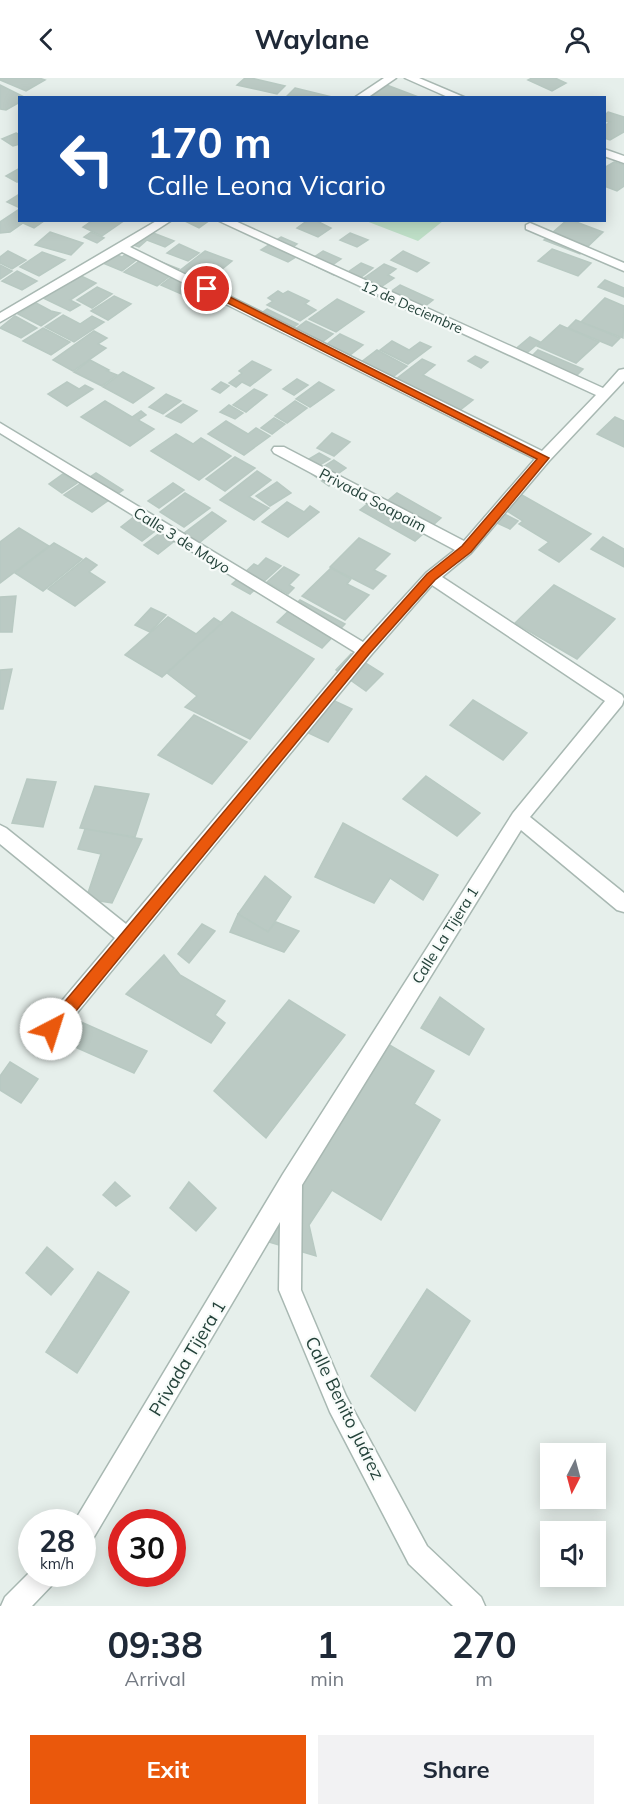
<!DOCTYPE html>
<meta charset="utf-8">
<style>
body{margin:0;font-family:Mulish,sans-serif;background:#f2f2f3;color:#1f2937;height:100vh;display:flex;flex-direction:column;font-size:22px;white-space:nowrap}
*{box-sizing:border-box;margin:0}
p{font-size:20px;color:#747a83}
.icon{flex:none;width:33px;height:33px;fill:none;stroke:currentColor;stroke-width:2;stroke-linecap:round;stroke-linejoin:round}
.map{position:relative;height:1528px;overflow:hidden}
.drawer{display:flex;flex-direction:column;background:#fff;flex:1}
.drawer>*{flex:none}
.banner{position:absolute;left:18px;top:18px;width:588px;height:126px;border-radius:0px;box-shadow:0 3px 15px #0003;background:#1a4fa0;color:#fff;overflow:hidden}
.needle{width:39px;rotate:186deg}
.controls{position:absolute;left:540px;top:1365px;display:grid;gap:12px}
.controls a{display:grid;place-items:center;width:66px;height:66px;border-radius:0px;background:#fff;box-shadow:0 3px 15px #0003;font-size:30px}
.speed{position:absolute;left:18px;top:1431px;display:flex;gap:12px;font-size:30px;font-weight:700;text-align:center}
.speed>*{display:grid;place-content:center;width:78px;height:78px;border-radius:50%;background:#fff;box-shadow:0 3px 15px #0003;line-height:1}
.speed small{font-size:15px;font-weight:400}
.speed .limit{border:9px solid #d22;background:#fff;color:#111}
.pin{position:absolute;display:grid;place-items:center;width:51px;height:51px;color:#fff;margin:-26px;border:3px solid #fff;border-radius:50%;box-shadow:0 2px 6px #0007}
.me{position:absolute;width:66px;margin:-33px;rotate:40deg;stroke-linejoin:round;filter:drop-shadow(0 0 4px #0008)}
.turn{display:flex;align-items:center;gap:21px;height:126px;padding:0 30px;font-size:27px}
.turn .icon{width:78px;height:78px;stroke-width:2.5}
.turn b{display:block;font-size:42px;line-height:51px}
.eta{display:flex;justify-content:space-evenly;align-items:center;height:102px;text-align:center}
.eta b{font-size:36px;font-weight:700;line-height:42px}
.primary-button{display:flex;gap:12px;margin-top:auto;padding:12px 30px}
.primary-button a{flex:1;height:69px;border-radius:0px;background:#ea580c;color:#fff;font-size:24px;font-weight:700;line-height:69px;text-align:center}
.primary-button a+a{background:#f2f2f3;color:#1f2937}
header{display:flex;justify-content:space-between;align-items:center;height:78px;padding:0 30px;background:#fff;font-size:27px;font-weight:700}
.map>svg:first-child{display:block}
.green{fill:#bfe0c8}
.building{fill:#bbcac4;stroke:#b8c9c2;stroke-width:1.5}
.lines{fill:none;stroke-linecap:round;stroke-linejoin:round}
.minor-casing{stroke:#a8b8b2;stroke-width:3}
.minor{fill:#fff;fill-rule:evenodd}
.route{fill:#ea580c;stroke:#983908;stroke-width:1.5}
.labels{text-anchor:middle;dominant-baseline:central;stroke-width:4.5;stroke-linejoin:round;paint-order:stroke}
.far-street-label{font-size:14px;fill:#24423a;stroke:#f7fbf9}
.street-label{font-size:15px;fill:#24423a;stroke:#f7fbf9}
.near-street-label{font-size:18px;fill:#24423a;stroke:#f7fbf9}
</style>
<header><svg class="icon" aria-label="back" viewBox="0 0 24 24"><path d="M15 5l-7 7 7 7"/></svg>Waylane<svg class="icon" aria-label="person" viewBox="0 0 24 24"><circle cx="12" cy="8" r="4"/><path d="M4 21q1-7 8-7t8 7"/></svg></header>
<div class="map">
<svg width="624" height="1528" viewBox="0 0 624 1528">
<rect width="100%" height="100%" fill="#e6efeb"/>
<!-- green -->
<polygon class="green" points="366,143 443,142 443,143 418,163"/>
<!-- building -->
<g class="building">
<polygon points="0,0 39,0 45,2 26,13 0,2"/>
<polygon points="245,0 251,0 285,8 277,16 237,7"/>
<polygon points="532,0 555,0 566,5 552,13 528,2"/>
<polygon points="384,6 421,20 374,20 368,17"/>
<polygon points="0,7 26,20 20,20 20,24 6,32 0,31"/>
<polygon points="295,10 336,20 287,18"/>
<polygon points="608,34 624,39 624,54 610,62 604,60 604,48 610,44 604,43 604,38"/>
<polygon points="16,55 20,57 20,66 13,68 2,61"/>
<polygon points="614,84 624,87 624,108 617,113 604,108 604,90"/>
<polygon points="20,90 20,102 17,104 6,98"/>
<polygon points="18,117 20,130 7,124"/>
<polygon points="18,132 20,142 44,143 34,150 23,145 10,154 0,155 0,144"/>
<polygon points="93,142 125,142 102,158 83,149"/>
<polygon points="183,142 210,142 199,150"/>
<polygon points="308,142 315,142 331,150 318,159 297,150"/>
<polygon points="567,142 571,142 603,154 580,176 544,162"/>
<polygon points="148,153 174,163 165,169 147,162 139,169 130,166"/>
<polygon points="50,154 83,165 71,177 35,167"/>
<polygon points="91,154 104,160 97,165 84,159"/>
<polygon points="350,155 368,162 357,169 340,162"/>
<polygon points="281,159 297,166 289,172 299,177 288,184 261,172"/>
<polygon points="179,166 199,175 188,183 167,175"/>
<polygon points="132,171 144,176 122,193 103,185 115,176 122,179"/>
<polygon points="552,171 591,185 578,198 538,183"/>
<polygon points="8,173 26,182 12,191 0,185 0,179"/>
<polygon points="205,173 232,183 188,219 161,207"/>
<polygon points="323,173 341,181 331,188 340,192 334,197 307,184"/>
<polygon points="403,173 429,185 417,194 391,182"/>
<polygon points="42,174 65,182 39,198 20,189"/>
<polygon points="146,178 179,191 157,208 124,194"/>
<polygon points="361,185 373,190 355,204 342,198"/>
<polygon points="384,186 396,191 388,197 394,200 375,213 357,205"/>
<polygon points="0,187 12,193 0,201"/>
<polygon points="17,193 37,203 22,212 2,203"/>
<polygon points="79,197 96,205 70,222 80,227 70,233 43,220"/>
<polygon points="605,202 624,210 624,219 598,209"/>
<polygon points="400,207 433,222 415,236 377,218 385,212 390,214"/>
<polygon points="97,209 112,216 92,230 77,222"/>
<polygon points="278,213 283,216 288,213 309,223 305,226 316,232 300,243 267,227 273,223 268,220"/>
<polygon points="114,218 131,226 108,242 91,233"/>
<polygon points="605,220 624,228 623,260 581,244"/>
<polygon points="337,221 364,234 336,254 309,241"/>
<polygon points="36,225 51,233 60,235 41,248 18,236"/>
<polygon points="267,231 298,246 284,256 253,241"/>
<polygon points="63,237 80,246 92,238 104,244 74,264 45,249"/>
<polygon points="15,238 37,250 21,260 0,250"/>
<polygon points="576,242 620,260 612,268 568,250"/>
<polygon points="306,243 333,256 317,268 290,255"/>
<polygon points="560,247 599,264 576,285 537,268"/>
<polygon points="43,250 70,264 51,277 23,263"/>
<polygon points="94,253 107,260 98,266 106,270 73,293 53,282"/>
<polygon points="340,256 363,267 350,277 327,266"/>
<polygon points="530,259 540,264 523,278 513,273"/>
<polygon points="392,263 409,272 420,264 431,269 408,286 380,272"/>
<polygon points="377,272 407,288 390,301 360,285"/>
<polygon points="538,272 583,291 575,299 530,280"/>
<polygon points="475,278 488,284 481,290 468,283"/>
<polygon points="422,281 435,287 423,297 473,322 455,336 392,304"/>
<polygon points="90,282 109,292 107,293 117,297 102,308 74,294"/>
<polygon points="252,283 271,292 250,308 242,304 236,309 229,305 242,295 239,293"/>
<polygon points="123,294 154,310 133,325 103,309"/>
<polygon points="297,301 308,307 294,317 283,311"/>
<polygon points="67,304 79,311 85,307 93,311 67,328 48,316"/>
<polygon points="221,304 229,308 220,315 212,311"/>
<polygon points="319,304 334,312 310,329 296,321"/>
<polygon points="254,311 267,317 246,334 233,327"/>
<polygon points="166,316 181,323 163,336 149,329"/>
<polygon points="105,323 132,339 141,333 146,337 138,342 154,351 130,368 81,339"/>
<polygon points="295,323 307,330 287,345 275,338"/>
<polygon points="183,326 197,333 181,345 166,338"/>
<polygon points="229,327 243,335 235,341 220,334"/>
<polygon points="615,339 624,343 624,369 597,356"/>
<polygon points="274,340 285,346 272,356 261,350"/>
<polygon points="226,343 248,356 256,350 270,358 244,377 208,356"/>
<polygon points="332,355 350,364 334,378 317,370"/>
<polygon points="176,356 193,366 201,360 231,378 199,402 151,373"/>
<polygon points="319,375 330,381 320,387 309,381"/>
<polygon points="235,379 255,390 225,413 206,401"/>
<polygon points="334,382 346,390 335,398 340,401 329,408 312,396"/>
<polygon points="257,393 271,402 249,419 269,430 254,442 220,422"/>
<polygon points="96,395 123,412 92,434 64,417"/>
<polygon points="63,396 77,405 62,415 49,406"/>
<polygon points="277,404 291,415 270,428 256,418"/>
<polygon points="173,405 184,412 159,430 148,423"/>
<polygon points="513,412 591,456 559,484 539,472 549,464 519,446 523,443 496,426"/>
<polygon points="185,415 210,430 184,449 160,434"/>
<polygon points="397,415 441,440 415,463 360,432 371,423 380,429"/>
<polygon points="287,424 304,434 310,428 319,434 288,459 262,444"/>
<polygon points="493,430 518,443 510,451 484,439"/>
<polygon points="212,434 226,443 195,468 179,459"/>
<polygon points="135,438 163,447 142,463 121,449"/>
<polygon points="19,450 49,468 0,505 0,464"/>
<polygon points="164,452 177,461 158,476 144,467"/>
<polygon points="603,459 624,471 624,489 591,471"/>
<polygon points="359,460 390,476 374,492 386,498 373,511 330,489"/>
<polygon points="54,465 82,481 43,513 15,495"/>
<polygon points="86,480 97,487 89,494 105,504 75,528 48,511"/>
<polygon points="266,480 281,488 250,516 232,506 254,486 258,488"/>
<polygon points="284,489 299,497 289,507 294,510 288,516 267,504"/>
<polygon points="331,490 351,501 347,506 369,517 345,542 302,518"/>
<polygon points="554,507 615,541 577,581 515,545"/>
<polygon points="16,518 12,554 0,554 0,519"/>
<polygon points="300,522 345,546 322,570 277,544"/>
<polygon points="151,530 166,537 150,554 135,547"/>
<polygon points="232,534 314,581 250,661 185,629 197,618 167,595"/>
<polygon points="168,539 196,556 214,540 222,545 162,599 125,577"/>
<polygon points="351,576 383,596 366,613 336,592"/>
<polygon points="12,591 3,631 0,631 0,592"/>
<polygon points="326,619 352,631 328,664 302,652"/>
<polygon points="473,622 527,655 503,682 450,647"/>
<polygon points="194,637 247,664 212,706 158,677"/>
<polygon points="426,698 480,735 457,758 403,721"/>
<polygon points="27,701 56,704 43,749 12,745"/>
<polygon points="95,708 149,716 135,759 80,750"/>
<polygon points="343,745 438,797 423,822 390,800 374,825 315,799"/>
<polygon points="85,751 142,761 112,825 86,821 101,776 78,771"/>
<polygon points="265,798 291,819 268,854 238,836"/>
<polygon points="238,836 268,854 276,844 299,853 284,874 230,854"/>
<polygon points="202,846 215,853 189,885 178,876"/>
<polygon points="164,877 180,897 225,923 215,937 225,945 211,965 126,916"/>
<polygon points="440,919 484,951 469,977 421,950"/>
<polygon points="289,922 345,957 266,1060 214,1013"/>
<polygon points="81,944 147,973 134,995 68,966"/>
<polygon points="386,965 434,993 414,1026 440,1042 381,1142 332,1112 309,1147 316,1178 259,1161"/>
<polygon points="10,984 38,1001 21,1025 0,1012 0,998"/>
<polygon points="115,1104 130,1118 116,1128 103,1117"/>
<polygon points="189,1104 216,1130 196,1153 170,1130"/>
<polygon points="47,1169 73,1191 51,1217 26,1195"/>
<polygon points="98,1194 129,1214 77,1295 46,1274"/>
<polygon points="427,1211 470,1243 415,1333 371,1298"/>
</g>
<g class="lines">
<!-- minor casing -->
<g class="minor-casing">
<g id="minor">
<polygon points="384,0 396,0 367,20 354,20"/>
<polygon points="405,0 419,0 466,20 450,20"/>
<polygon points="604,71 624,78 624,85 604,78"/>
<polygon points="158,142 172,142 130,169 542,373 596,317 217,142 233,142 603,310 619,292 624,291 624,303 549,383 471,475 442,499 622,617 624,621 622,627 530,739 624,815 624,834 617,832 521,752 302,1107 301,1212 346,1318 427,1468 481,1519 485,1528 453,1528 409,1486 330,1334 279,1212 280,1144 91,1464 82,1467 82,1444 74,1444 283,1096 513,735 605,623 432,507 371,577 58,958 51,960 44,958 41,951 44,944 115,860 0,766 0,747 6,750 126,846 355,574 0,355 0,345 363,564 426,495 455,472 274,375 272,372 274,369 284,369 464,463 535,381 122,174 0,244 0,235"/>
<polygon points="530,145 624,185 624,193 526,151 526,147"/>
<polygon points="32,1492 32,1496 58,1496 54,1505 32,1528 1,1528 5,1519"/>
</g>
</g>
<!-- minor -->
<use href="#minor" class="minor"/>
</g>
<!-- route -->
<polygon class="route" points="204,209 210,209 549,380 471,474 435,502 369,576 57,956 51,958 46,956 44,951 46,946 361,570 427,496 462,468 537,381 204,213"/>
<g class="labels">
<!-- far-street labels -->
<g class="far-street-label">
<text transform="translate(412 229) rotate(24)">12 de Deciembre</text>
</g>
<!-- street labels -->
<g class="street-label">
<text transform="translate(373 422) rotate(28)">Privada Soapaim</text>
<text transform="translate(182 462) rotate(32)">Calle 3 de Mayo</text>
<text transform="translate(445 857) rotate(-58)">Calle La Tijera 1</text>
</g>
<!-- near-street labels -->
<g class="near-street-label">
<text transform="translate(187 1280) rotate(-59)">Privada Tijera 1</text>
<text transform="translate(345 1330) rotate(64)">Calle Benito Juárez</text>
</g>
</g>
</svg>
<div class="controls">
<a><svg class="needle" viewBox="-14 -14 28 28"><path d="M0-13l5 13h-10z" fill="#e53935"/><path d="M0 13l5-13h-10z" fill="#747a83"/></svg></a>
<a><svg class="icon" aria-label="sound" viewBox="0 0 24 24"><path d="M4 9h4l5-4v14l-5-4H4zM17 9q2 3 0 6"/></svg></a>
</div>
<div class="speed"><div>28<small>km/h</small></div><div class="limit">30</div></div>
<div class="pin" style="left:207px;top:211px;background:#d93025"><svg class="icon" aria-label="arrive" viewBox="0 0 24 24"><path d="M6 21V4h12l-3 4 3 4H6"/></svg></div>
<svg class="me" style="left:51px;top:951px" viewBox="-20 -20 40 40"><circle r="19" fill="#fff"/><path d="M0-13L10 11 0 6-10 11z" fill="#ea580c"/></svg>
<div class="banner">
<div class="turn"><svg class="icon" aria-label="left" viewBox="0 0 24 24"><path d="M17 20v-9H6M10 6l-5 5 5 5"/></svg><div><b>170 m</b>Calle Leona Vicario</div></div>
</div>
</div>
<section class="drawer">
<div class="eta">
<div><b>09:38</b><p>Arrival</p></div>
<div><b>1</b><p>min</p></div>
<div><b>270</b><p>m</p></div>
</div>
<div class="primary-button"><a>Exit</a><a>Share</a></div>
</section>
